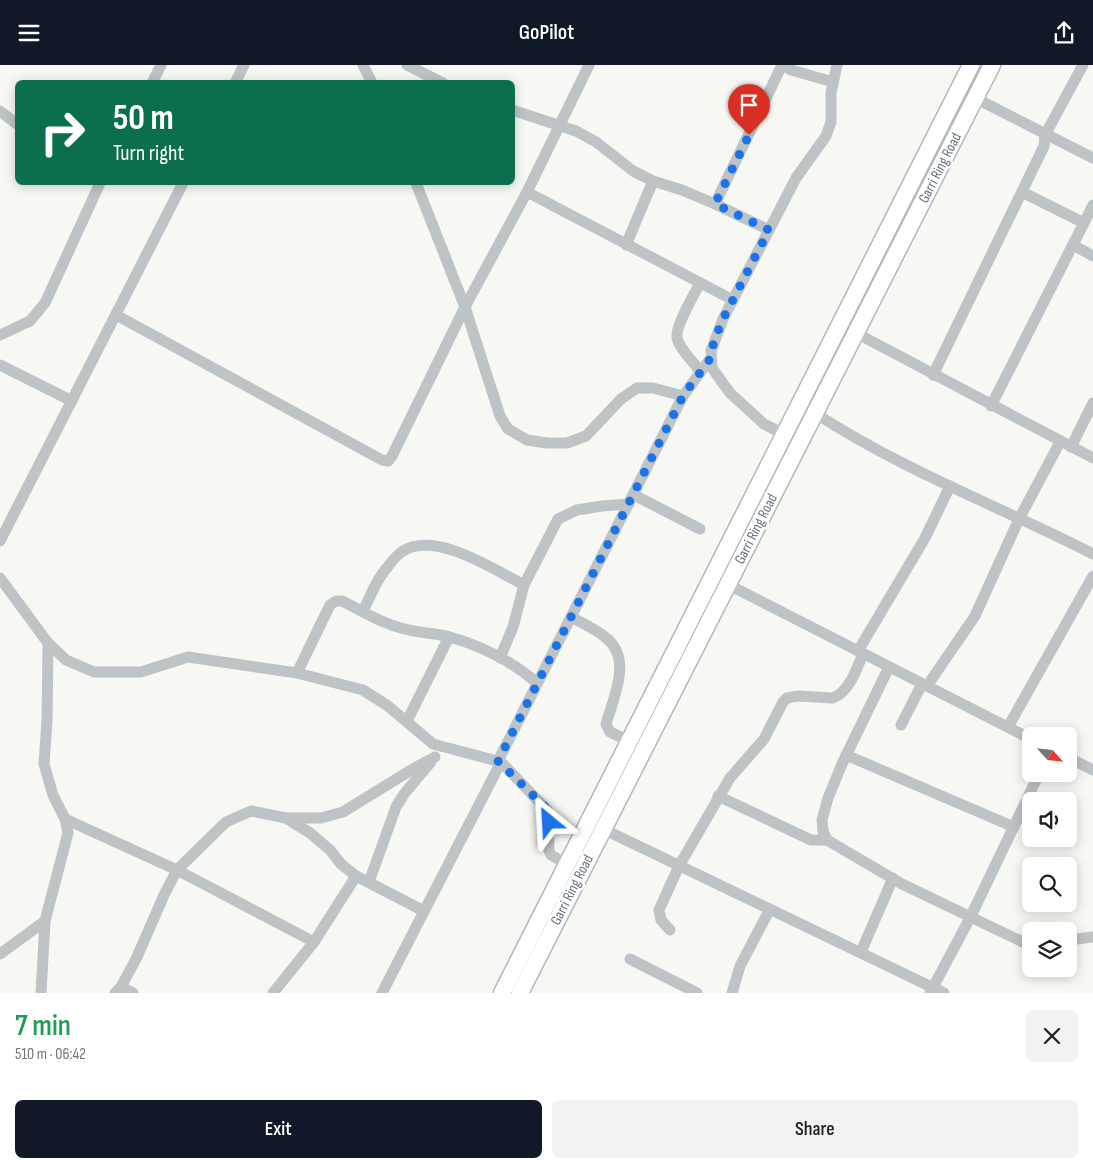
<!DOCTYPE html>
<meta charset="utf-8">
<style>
body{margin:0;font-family:"Sofia Sans Condensed",sans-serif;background:#f2f2f2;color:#202124;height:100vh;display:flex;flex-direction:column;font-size:19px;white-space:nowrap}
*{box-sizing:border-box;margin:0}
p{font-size:16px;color:#757577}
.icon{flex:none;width:28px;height:28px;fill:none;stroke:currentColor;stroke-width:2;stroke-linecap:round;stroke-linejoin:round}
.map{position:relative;height:928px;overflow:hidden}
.drawer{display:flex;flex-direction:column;background:#fff;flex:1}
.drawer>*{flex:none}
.banner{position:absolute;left:15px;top:15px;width:500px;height:105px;border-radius:8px;box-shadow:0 2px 12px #0003;background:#0b6e4f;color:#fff;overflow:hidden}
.needle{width:32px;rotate:117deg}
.tools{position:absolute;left:1022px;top:662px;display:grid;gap:10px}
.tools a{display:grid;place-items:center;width:55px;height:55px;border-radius:8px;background:#fff;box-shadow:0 2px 12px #0003;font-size:25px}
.pin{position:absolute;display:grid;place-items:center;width:42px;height:42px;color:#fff;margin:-51px -21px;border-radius:50% 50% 50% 0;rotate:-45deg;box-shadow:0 0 5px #0007}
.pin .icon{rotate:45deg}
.me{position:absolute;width:55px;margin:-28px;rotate:333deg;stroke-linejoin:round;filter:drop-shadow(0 0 4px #0008)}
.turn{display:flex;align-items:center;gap:18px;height:105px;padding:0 15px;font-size:22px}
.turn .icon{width:65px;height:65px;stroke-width:2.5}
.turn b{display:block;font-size:35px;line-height:42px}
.round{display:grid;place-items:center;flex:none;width:52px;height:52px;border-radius:8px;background:#f2f2f2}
.overview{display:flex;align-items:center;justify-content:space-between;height:85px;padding:0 15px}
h1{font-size:30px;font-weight:600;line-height:38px;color:#1e9e55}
.action{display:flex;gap:10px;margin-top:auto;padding:10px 15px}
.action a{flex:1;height:58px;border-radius:8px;background:#111827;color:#fff;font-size:20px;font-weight:600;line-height:58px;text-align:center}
.action a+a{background:#f2f2f2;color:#202124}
header{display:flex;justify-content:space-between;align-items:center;height:65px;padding:0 15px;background:#111827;color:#fff;font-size:22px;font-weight:600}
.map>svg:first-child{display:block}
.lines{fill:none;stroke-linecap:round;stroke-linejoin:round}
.highway-casing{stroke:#b2b7b9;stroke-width:19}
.minor{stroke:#bec3c6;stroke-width:11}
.highway{stroke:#fff;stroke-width:16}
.route{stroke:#1a73e8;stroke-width:9;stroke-dasharray:0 16.2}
.labels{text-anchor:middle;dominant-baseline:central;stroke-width:5;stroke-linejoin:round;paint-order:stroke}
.street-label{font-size:15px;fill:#64757d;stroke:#fff}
</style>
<header><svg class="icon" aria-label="menu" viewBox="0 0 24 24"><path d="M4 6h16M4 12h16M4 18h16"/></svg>GoPilot<svg class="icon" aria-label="share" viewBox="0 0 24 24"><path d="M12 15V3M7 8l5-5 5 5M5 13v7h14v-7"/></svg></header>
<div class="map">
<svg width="1093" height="928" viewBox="0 0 1093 928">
<rect width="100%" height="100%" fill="#f7f7f4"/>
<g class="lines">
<!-- highway casing -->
<g class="highway-casing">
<g id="highway">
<polyline points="502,928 971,0"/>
<polyline points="520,928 992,0"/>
</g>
</g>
<!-- minor -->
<g class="minor">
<polyline points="363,0 372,18"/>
<polyline points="407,0 443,18"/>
<polyline points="783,0 791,5 833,17"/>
<polyline points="152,18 161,0"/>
<polyline points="235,18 244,0"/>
<polyline points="975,33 1093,93"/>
<polyline points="512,45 576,66 596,77 633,106 653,116 682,125 715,139 769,165"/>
<polyline points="0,46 18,60"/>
<polyline points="416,118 465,242 500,351 508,364 527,375 547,378 567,378 586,371 621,334 637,323 653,323 683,331"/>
<polyline points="527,127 733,235"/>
<polyline points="1022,127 1084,158"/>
<polyline points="715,139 782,0"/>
<polyline points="626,180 653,116"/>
<polyline points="1073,180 1093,191"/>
<path d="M700 218C694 230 675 261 677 273 680 285 693 296 700 306"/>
<polyline points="116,250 382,395 388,396 392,391 465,242 527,127 589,0"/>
<polyline points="856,268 1093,393"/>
<polyline points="0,270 30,256 45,238 100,118"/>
<polyline points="0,300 72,336"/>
<polyline points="933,310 1044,81 1045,70 1083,0"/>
<polyline points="991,341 1093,140"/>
<path d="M815 348C902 405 1001 442 1093 489"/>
<polyline points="784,369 764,359 730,328 712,303 711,286 723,254 796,113 826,71 831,57 831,28 837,0"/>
<polyline points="1071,382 1093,338"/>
<polyline points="634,430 700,464"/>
<polyline points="0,476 183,118"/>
<polyline points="0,513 48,578 66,595 94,607 141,607 188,592 297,608 363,625 388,641 433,679 501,697 548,746 549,786 551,790 567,799"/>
<polyline points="727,519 1031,674"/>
<path d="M363 546C370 533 376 514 387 503 391 497 397 490 403 486 436 466 493 504 524 520"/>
<path d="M571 552C582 558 596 564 605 572 633 593 614 631 606 659L610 667 629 676"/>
<polyline points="858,586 925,473 950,421"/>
<polyline points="500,593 513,562 524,520 558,454 577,445 602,441 629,439"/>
<polyline points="889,602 842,699 828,733 822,755 823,766 827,775 902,819 1031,881"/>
<path d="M297 608 330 540 336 536H342C362 546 383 559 405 564 419 568 435 568 450 572 481 581 513 597 537 618"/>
<polyline points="927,621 975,551 1019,454 1060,377"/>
<polyline points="407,656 449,572"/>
<polyline points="901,660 922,619"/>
<polyline points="1008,662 1093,511"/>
<polyline points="846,690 1014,762"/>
<polyline points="1069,693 1093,705"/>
<polyline points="498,696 683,331 710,294"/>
<polyline points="718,731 811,775 827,775"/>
<polyline points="286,753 310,768 330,785 341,799 356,811 424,846"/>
<polyline points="65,754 177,805 314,877"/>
<polyline points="603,764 944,928"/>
<polyline points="369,817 396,742 404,729 431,697"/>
<path d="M670 865 661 855 659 845 679 801 730 713 764 674 783 637 787 633 798 631 833 633C850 626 856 605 863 589"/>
<polyline points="1069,875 1093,872"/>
<polyline points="861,887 893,813"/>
<polyline points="0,889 45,856"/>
<polyline points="630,894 697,928"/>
<polyline points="121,922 133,928"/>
<polyline points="41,928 45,856 68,768 65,754 53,730 44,699 47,656 48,578"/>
<polyline points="115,928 121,922 137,892 164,830 177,805 226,757 251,746 286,753 321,753 343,747 416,702 435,692"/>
<polyline points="273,928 314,877 356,811"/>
<polyline points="382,928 501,697"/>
<polyline points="732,928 740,901 770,844"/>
<polyline points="930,928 971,851 1039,709"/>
</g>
<!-- highway -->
<use href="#highway" class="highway"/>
</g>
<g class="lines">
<!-- route -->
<polyline class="route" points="549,757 545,742 498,696 683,331 710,294 714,276 723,254 769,165 715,139 749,70"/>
</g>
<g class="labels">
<!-- street labels -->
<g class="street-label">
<text transform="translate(940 103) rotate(-63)">Garri Ring Road</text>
<text transform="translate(756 464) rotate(-63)">Garri Ring Road</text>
<text transform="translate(572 825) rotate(-63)">Garri Ring Road</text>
</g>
</g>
</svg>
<div class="tools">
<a><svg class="needle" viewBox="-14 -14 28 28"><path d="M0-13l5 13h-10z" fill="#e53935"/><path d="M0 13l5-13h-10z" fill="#757577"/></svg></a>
<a><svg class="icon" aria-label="sound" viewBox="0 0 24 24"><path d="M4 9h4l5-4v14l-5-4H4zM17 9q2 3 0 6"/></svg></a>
<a><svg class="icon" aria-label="search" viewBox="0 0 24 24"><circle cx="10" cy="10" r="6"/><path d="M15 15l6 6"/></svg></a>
<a><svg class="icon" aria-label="layers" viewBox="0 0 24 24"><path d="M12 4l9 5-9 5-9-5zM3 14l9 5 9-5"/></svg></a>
</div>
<div class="pin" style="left:749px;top:70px;background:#d93025"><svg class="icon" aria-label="arrive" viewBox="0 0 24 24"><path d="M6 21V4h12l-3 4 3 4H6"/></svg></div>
<svg class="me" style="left:549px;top:757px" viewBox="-20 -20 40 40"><path d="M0-17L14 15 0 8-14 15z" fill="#1a73e8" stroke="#fff" stroke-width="4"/></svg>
<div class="banner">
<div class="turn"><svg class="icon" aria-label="right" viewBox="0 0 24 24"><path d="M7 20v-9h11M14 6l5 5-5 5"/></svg><div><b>50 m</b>Turn right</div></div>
</div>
</div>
<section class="drawer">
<div class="overview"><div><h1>7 min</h1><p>510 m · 06:42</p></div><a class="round"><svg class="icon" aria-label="close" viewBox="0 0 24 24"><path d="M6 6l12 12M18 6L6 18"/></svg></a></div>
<div class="action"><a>Exit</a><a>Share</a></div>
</section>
